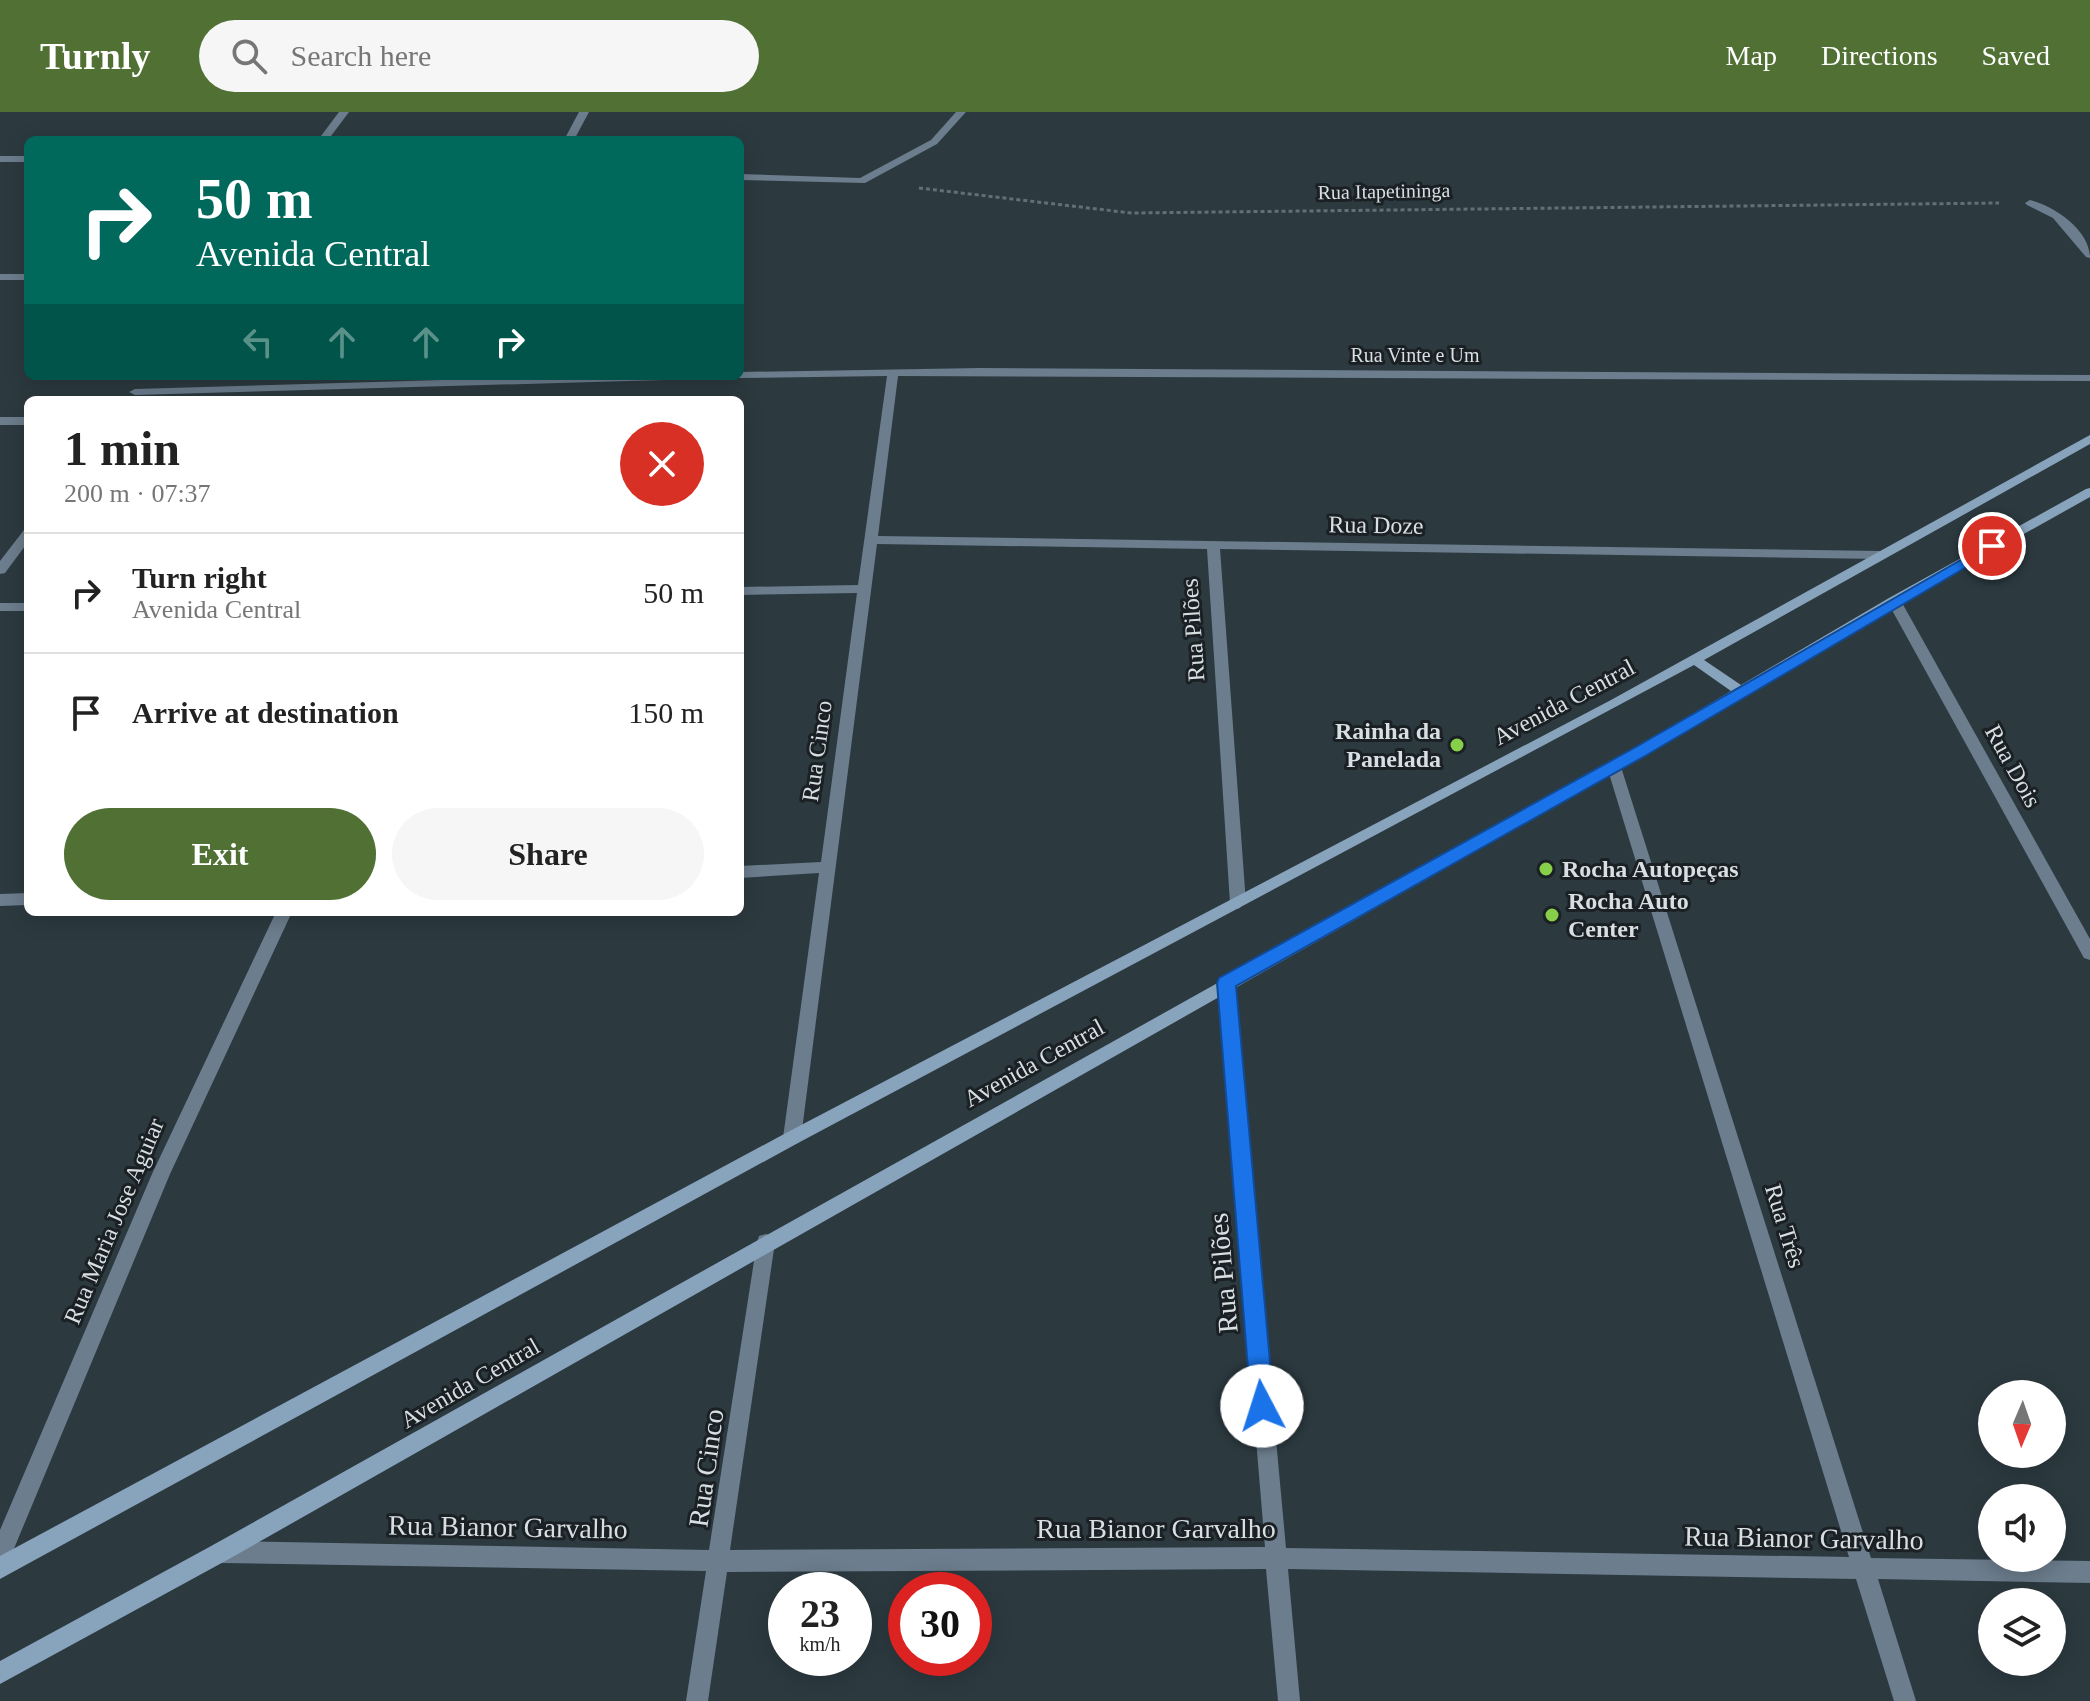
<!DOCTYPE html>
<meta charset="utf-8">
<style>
body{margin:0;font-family:Georgia,serif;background:#f6f6f6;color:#222;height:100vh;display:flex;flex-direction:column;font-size:30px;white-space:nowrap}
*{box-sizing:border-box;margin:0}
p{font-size:26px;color:#767676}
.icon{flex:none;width:44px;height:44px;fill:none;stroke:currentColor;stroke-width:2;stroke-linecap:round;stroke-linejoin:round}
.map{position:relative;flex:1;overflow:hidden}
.sheet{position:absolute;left:24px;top:284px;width:720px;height:520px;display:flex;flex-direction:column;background:#fff;border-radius:12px;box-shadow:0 4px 20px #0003}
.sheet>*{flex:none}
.hud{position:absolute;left:24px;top:24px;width:720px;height:244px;border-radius:12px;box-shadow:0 4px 20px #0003;background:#00695c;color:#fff;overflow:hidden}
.needle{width:52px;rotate:182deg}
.controls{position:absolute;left:1978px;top:1268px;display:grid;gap:16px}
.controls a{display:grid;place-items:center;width:88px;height:88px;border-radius:50%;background:#fff;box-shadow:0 4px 20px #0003;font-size:40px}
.speed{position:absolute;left:768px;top:1460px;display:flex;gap:16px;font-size:40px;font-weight:700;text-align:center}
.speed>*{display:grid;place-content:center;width:104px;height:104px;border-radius:50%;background:#fff;box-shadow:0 4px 20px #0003;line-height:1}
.speed small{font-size:20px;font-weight:400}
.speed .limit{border:12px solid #d22;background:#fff;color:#111}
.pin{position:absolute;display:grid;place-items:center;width:68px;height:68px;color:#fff;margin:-34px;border:4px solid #fff;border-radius:50%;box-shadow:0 2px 8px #0007}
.me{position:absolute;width:88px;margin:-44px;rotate:355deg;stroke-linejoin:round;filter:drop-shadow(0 0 6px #0008)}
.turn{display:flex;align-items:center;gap:28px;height:168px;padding:0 40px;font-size:36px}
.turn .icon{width:104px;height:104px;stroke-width:2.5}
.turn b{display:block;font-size:56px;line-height:68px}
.lanes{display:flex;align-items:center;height:76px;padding:0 40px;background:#0003;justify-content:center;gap:40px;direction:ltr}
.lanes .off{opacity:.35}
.round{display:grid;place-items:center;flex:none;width:84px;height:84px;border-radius:42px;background:#f6f6f6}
.head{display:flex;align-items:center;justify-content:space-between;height:136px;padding:0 40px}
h1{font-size:48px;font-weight:800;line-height:60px}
.action{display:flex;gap:16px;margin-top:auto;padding:16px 40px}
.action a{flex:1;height:92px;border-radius:48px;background:#507034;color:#fff;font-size:32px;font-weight:800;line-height:92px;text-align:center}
.action a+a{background:#f6f6f6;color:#222}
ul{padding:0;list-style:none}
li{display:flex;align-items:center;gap:24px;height:120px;padding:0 40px;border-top:2px solid #e0e0e0}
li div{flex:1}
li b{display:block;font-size:30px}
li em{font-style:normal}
header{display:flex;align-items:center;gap:48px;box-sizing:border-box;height:112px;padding:0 40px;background:#507034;color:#fff}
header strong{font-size:38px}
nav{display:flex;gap:44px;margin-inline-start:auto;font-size:28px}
.search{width:560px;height:72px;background:#f6f6f6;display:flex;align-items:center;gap:20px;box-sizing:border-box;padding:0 28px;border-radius:44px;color:#767676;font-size:30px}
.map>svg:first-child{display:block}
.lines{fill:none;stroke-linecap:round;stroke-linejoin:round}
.path{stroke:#636f74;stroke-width:3;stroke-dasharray:4 3;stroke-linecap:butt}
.street{fill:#6c7d8d;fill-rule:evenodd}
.secondary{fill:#88a4bd;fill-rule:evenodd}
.route{fill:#1a73e8;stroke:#114b97;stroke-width:2}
.poi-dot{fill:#88cf49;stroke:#1a2023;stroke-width:3}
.labels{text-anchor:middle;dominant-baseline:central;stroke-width:6;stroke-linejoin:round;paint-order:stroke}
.far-street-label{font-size:20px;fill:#d7dfe3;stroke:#1a2023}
.street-label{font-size:24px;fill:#d7dfe3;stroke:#1a2023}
.poi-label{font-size:24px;font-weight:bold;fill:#d7dfe3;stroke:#1a2023;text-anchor:start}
.near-street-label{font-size:28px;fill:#d7dfe3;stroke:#1a2023}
</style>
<header>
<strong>Turnly</strong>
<div class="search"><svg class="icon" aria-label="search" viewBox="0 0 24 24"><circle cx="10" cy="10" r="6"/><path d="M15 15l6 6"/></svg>Search here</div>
<nav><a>Map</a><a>Directions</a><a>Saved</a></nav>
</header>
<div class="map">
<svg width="2090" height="1589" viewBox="0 0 2090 1589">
<rect width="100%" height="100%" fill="#2c3a40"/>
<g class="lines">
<!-- path -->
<polyline class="path" points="919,76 1131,101 1999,91"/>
<!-- street -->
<g class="street">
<polygon points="339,0 349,0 328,28 318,28"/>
<polygon points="579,0 589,0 574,28 564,28"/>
<polygon points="956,0 966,0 937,32 865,71 740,68 740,62 860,66 931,28"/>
<rect x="0" y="44" width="28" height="6"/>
<path d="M2030 88C2054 94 2090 118 2090 146L2086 145 2053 106 2027 93 2025 91Z"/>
<rect x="0" y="162" width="28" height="6"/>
<polygon points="981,256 2090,263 2090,269 898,264 878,424 1881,439 1887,443 1881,447 1220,437 1246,791 1238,797 1230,791 1207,437 877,432 801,1026 798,1031 792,1033 786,1031 783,1026 819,761 740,766 740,754 821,750 857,481 740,483 740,475 858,473 887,264 740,266 735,264 740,264 740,260"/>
<polygon points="578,264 704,264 698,267 135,283 129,280 135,277"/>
<rect x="0" y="305" width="28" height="8"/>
<polygon points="28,417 28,430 5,461 0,462 0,449 24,418"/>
<polygon points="1894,485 1901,489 2090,827 2090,848 2084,846 1887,489"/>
<rect x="0" y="491" width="28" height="8"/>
<polygon points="1614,650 1621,655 1871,1446 2090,1449 2090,1471 1878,1467 1916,1589 1894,1589 1856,1467 1288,1457 1300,1589 1278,1589 1266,1457 727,1460 708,1589 686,1589 706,1459 221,1451 213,1447 210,1440 213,1433 221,1429 709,1438 757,1130 759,1124 766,1122 773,1124 775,1130 730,1438 1265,1435 1218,871 1220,867 1232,867 1234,871 1286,1436 1849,1445 1607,655"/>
<polygon points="28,781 28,793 0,794 0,782"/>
<polygon points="276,800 292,800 170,1062 8,1451 0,1455 0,1418 152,1062"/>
</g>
<!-- secondary -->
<polygon class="secondary" points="2090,323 2090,332 1704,548 1741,573 1889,486 2086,377 2090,376 2090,385 1899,492 1750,581 1748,584 1742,585 1619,658 229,1447 0,1572 0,1549 213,1433 1609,652 1731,579 1694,553 798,1031 0,1467 0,1444 786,1021 1611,588"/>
</g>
<!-- route -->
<polygon class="route" points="1992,430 1997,431 1997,437 1645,644 1236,874 1274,1294 1271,1302 1262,1305 1254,1302 1251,1294 1217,871 1219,866 1634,636"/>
<!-- markers -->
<g class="poi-dot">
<circle cx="1457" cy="633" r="8"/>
<circle cx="1546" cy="757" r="8"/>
<circle cx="1552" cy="803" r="8"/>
</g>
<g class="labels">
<!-- far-street labels -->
<g class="far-street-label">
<text transform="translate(1384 79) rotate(-1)">Rua Itapetininga</text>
<text x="1415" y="243">Rua Vinte e Um</text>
</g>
<!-- street labels -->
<g class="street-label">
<text transform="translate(1376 413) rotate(1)">Rua Doze</text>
<text transform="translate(1193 518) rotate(-94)">Rua Pilões</text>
<text transform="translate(1564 590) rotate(-28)">Avenida Central</text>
<text transform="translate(817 639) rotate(-82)">Rua Cinco</text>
<text transform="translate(2013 654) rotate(61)">Rua Dois</text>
<text transform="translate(1034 951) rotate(-29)">Avenida Central</text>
<text transform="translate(114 1109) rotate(-67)">Rua Maria Jose Aguiar</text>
<text transform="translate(1785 1114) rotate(73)">Rua Três</text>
<text transform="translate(470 1271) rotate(-30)">Avenida Central</text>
</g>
<!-- poi labels -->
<g class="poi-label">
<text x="1441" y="619" text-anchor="end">Rainha da<tspan x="1441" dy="28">Panelada</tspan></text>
<text x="1562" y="757">Rocha Autopeças</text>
<text x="1568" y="789">Rocha Auto<tspan x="1568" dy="28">Center</tspan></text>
</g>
<!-- near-street labels -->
<g class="near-street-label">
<text transform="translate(1223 1161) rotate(-95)">Rua Pilões</text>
<text transform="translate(706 1356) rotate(-82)">Rua Cinco</text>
<text transform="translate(508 1415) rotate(1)">Rua Bianor Garvalho</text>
<text x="1156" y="1416">Rua Bianor Garvalho</text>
<text transform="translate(1804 1426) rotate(1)">Rua Bianor Garvalho</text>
</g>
</g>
</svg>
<div class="controls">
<a><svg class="needle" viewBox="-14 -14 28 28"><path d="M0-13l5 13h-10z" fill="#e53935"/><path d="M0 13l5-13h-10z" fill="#767676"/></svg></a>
<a><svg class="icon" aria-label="sound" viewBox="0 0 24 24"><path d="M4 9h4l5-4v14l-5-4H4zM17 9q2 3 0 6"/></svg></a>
<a><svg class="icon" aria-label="layers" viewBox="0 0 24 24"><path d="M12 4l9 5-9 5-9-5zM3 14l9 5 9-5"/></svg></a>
</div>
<div class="speed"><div>23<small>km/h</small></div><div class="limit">30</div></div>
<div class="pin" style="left:1992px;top:434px;background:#d93025"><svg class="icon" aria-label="arrive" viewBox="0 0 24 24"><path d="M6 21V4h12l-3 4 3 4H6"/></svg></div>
<svg class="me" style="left:1262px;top:1294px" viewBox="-20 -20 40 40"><circle r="19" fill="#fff"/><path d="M0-13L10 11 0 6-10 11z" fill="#1a73e8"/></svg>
<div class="hud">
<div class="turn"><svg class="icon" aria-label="right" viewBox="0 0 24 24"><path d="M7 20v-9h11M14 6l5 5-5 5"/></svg><div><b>50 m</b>Avenida Central</div></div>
<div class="lanes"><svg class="icon off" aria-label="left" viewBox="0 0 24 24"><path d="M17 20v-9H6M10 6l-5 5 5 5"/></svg><svg class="icon off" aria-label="ahead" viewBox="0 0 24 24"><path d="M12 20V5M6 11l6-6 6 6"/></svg><svg class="icon off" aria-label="ahead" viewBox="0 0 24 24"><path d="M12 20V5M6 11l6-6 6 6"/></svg><svg class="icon" aria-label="right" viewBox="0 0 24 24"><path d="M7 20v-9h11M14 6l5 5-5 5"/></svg></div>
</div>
<section class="sheet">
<div class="head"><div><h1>1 min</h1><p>200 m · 07:37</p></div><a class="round" style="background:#d93025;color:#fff"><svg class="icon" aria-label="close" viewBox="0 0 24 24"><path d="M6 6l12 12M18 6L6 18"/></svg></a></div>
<ul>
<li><svg class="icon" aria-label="right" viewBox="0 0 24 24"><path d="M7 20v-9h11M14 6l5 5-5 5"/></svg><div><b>Turn right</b><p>Avenida Central</p></div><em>50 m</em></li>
<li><svg class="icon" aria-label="arrive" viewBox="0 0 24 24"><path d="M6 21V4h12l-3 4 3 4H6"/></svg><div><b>Arrive at destination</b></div><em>150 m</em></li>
</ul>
<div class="action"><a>Exit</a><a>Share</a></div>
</section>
</div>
